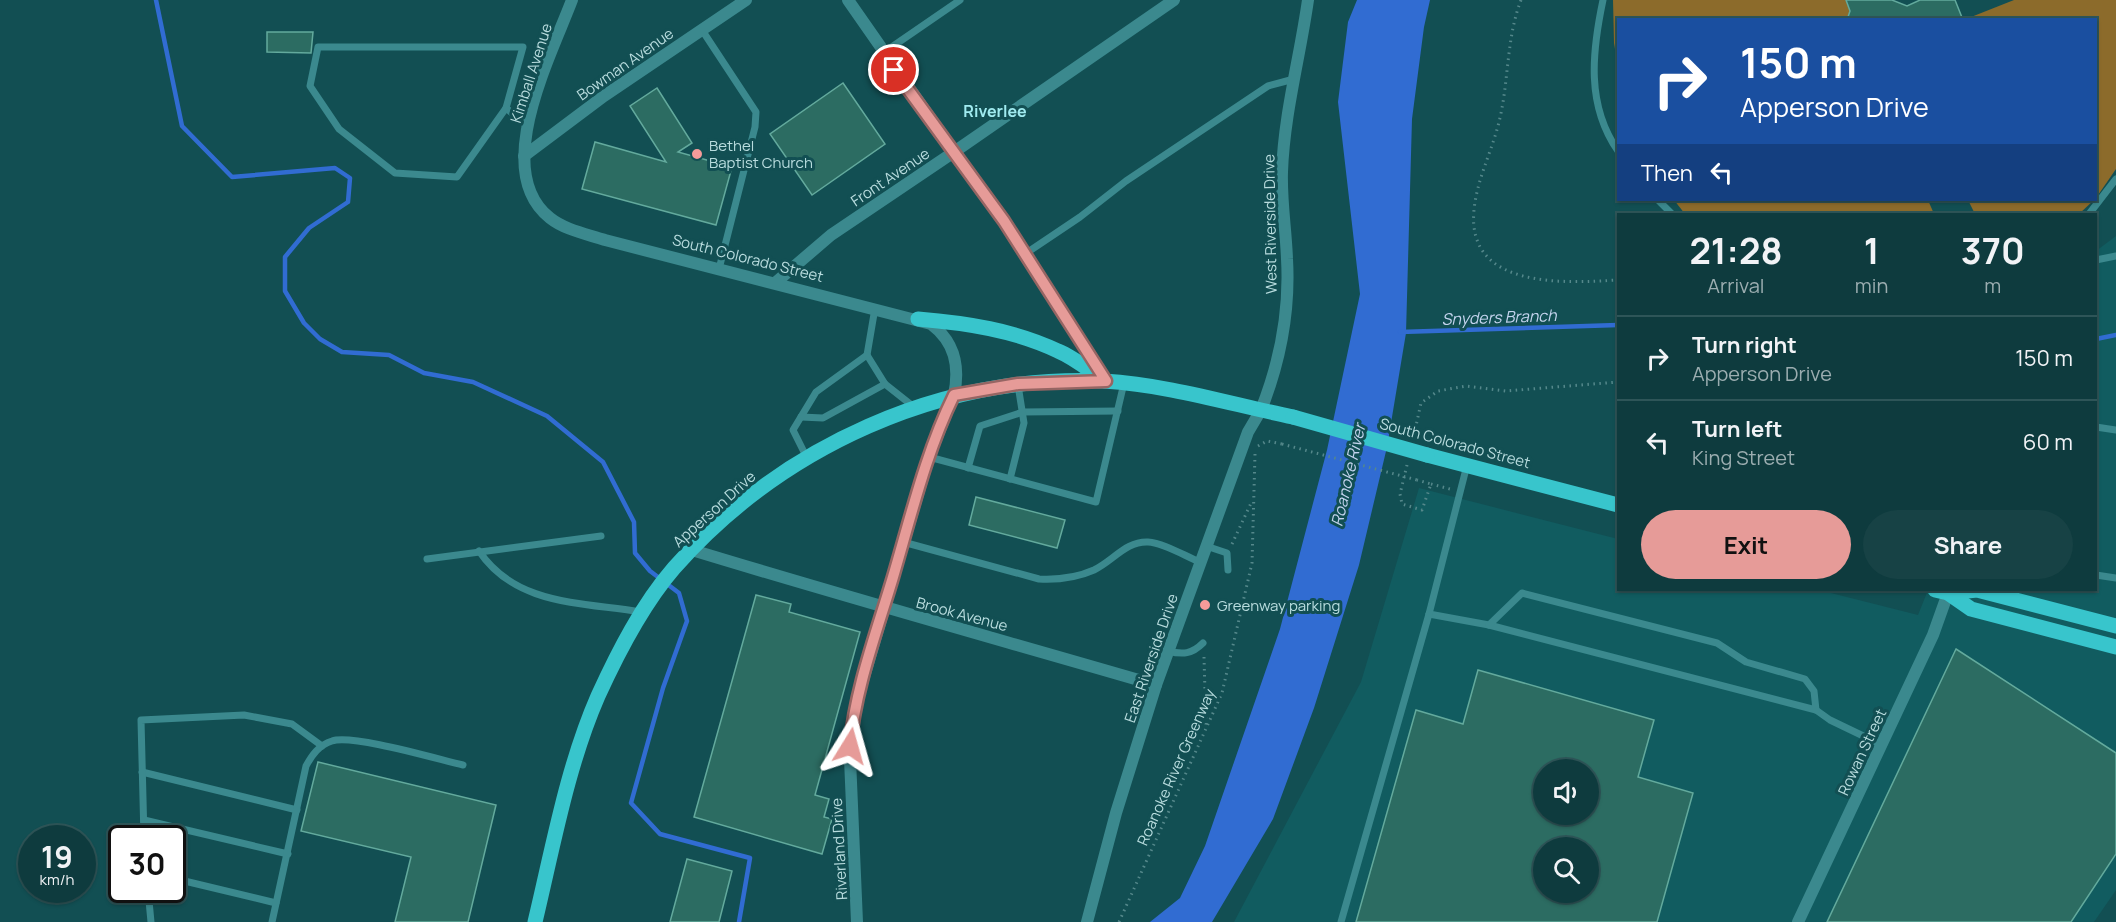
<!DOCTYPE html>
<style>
body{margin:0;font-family:Manrope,sans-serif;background:#174245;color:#f1f3f6;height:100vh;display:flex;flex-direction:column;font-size:22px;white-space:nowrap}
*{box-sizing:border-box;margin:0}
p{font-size:20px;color:#9badb0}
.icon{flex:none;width:33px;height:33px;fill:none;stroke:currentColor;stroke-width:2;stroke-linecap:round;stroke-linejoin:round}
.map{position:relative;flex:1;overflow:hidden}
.side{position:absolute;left:1617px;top:213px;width:480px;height:378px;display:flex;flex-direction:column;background:#0e3b3e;border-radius:0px;box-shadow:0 2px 4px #0004,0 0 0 2px #2e5558}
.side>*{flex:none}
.hud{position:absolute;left:1617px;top:18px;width:480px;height:183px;border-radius:0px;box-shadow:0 2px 4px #0004,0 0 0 2px #2e5558;background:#1a4fa0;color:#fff;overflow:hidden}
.buttons{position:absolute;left:1533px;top:759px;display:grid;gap:12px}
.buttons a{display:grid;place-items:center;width:66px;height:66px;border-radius:50%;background:#0e3b3e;box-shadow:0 2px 4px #0004,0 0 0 2px #2e5558;font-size:30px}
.speed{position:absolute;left:18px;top:825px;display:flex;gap:12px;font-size:30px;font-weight:700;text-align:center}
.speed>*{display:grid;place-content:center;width:78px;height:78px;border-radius:50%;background:#0e3b3e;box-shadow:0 2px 4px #0004,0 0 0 2px #2e5558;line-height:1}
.speed small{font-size:15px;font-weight:400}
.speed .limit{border:3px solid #111;border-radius:9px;background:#fff;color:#111}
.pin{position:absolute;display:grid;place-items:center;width:51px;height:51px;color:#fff;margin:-26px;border:3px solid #fff;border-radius:50%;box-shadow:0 2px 6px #0007}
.me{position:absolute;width:66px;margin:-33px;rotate:8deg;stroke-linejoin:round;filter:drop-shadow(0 0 4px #0008)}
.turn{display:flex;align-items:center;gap:21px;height:126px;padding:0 24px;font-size:27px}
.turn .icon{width:78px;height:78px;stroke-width:2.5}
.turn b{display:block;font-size:42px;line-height:51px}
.then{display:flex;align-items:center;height:57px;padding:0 24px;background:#0003;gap:12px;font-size:22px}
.eta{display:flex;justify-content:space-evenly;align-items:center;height:102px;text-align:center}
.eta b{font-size:36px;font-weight:700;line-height:42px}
.cta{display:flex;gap:12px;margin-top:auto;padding:12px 24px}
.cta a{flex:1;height:69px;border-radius:36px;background:#e69b98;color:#111;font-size:24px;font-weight:700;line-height:69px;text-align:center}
.cta a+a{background:#174245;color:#f1f3f6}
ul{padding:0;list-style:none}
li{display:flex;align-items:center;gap:18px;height:84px;padding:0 24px;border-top:2px solid #2e5558}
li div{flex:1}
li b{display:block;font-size:22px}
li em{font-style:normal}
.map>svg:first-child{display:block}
.built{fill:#115c60;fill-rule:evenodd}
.green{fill:#8c6b2b}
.water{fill:#316cd2}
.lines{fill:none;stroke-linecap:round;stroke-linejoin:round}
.stream{stroke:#316cd2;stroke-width:4.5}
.building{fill:#2c6c62;stroke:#63aa9d;stroke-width:1.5;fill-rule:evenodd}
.path{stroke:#55888b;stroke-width:3;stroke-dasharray:1.5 4.5;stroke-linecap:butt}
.service{stroke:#3b898e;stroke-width:7}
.minor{stroke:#3b898e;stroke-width:12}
.tertiary{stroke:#3b898e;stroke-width:12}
.primary{stroke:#38c5cc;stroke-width:15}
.path-bridge{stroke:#55888b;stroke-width:3;stroke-dasharray:1.5 4.5;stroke-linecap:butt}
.primary-bridge{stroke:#38c5cc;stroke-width:15}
.route-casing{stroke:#966563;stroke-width:15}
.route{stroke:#e69b98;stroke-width:10}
.poi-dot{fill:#f59b9a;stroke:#124f53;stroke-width:2}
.labels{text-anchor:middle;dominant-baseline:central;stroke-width:6;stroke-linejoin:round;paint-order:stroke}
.street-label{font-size:15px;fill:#b8dcde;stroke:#124f53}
.poi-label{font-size:15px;fill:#b8dcde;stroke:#124f53;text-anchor:start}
.neighbourhood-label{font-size:16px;font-weight:bold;fill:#a0ebf0;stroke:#124f53}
.water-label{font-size:16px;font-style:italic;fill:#c4d4ee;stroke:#124f53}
</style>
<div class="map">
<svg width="2116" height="922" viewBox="0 0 2116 922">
<rect width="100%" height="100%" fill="#124f53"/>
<!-- built -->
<path class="built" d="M2116 236V890L2094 922H1234L1361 682 1419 488 1618 539V590H1819L1918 615 1928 590H2096V251ZM1544 770H1588V814H1544ZM1544 848H1588V892H1544Z"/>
<!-- green -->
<g class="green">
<polygon points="1613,0 1846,0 1850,11 1847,20 1618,20 1618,67 1614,43"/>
<polygon points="2014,0 2116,0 2116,169 2096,198 2096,20 1966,19"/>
<polygon points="1674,200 1928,200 1934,214 1685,214"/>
<polygon points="1968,200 2094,200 2079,214 1975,214"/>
</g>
<!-- water -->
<polygon class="water" points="1357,0 1430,0 1424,27 1412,119 1406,333 1387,447 1359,565 1314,708 1273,819 1212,922 1150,922 1180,898 1205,846 1280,629 1327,450 1360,294 1338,102 1348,22"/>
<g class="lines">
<!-- stream -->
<g class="stream">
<polyline points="156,0 182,126 232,177 335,168 350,178 348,202 309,228 285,257 285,291 304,323 320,339 342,352 389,355 424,373 473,382 547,416 603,462 634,522 635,553 650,571 679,593 687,621 663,688 631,803 660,834 750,858 739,922"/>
<polyline points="1400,332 1618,325"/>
<polyline points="2096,339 2116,335"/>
</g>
</g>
<!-- building -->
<g class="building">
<polygon points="1846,0 1892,0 1907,6 1920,0 1955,0 1963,20 1847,20 1850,11"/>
<polygon points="267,32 313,32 311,53 267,52"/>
<polygon points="843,83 885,144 812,195 770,134"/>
<polygon points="657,88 692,143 678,152 732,167 716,225 582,189 595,142 666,162 630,106"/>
<polygon points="976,497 1065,520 1057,548 969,525"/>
<polygon points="756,595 791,604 789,612 860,632 815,795 829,799 824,817 832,819 822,854 694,817"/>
<polygon points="1956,649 2116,753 2116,854 2071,922 1827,922"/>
<path d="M1478 670 1654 720 1638 777 1693 793 1657 922H1356L1416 710 1463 724ZM1544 770H1588V814H1544ZM1544 848H1588V892H1544Z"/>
<polygon points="318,762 496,805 468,922 395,922 411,857 301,831"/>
<polygon points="687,859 732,871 719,922 670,922"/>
</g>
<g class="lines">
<!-- path -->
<g class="path">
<path d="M1521 0C1506 39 1509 82 1499 122 1492 151 1477 179 1474 210 1466 290 1566 283 1618 280"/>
<polyline points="1414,435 1421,403 1438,391 1466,386 1506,391 1618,382"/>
<polyline points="1258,446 1267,441 1282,444"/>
<polyline points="1407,465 1400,494 1402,504 1422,510 1431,484 1417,480"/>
<polyline points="1431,484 1450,489"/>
<polyline points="1232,544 1252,501"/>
<polyline points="1204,657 1206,727"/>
<polyline points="1119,922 1222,693 1252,563 1255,454"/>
</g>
<!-- service -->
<g class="service">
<path d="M1603 0C1592 52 1586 105 1618 151"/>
<polyline points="702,30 756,112 755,127 719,269"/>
<polygon points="318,47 523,47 506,108 457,177 395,173 339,129 310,86"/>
<polyline points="883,53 960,0"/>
<polyline points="506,108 528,127"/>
<polyline points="1658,200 1672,214"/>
<polyline points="2089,214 2116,179"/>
<polyline points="1025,254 1080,217 1126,181 1268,86 1294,79"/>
<polyline points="2096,260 2116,256"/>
<polyline points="875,308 867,355 885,384 914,407"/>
<polyline points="801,417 823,418 885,384"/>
<polyline points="2096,427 2116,430"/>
<polyline points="929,457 1096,502 1124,383"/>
<polyline points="807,458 793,430 816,392 867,355"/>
<polyline points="968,468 980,426 1023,412 1118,411"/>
<polyline points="1010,479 1024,423 1018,385"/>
<path d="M903 542 1039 579C1059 580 1076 578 1094 570 1113 561 1126 541 1148 542 1164 543 1185 556 1200 562"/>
<polyline points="1206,546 1227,553 1228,570"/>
<path d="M479 551C516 606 582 602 641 612"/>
<polyline points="427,559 601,536"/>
<polyline points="2096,575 2116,578"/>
<polyline points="1429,614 1489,625 1816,710 1830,720 1882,745"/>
<polyline points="1489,625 1522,593 1717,643 1746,662 1805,679 1814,691 1816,710"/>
<path d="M1168 651C1183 655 1192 654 1203 643"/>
<polyline points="142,772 297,810"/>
<polyline points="144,820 288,854"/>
<polyline points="144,838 141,720 244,715 292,724 322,746"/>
<polyline points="172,878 276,903"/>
<polyline points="148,890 151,922"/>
<path d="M272 922 306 766C312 755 319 745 332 741 352 734 437 759 463 765"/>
<polyline points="1341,922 1429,614 1467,465"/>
</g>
<!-- minor -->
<g class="minor">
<polyline points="524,156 604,96 746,0"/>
<polyline points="775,283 831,235 954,152 848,0"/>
<path d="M1261 410C1280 362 1290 311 1287 259 1286 230 1281 201 1282 172 1284 114 1300 57 1308 0"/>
<path d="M692 550C846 597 1001 640 1156 685"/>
<polyline points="857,922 850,759 857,701 929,457 954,395"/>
<polyline points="1798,922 1933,635 1948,593"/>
</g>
<!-- tertiary -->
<g class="tertiary">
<path d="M572 0C551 56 490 171 550 218 565 230 587 234 605 240L931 324C955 342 960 366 954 395"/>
<polyline points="1103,378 1004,221 954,152 1174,0"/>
<polyline points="1087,922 1116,813 1156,685 1248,432 1261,410"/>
</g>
<!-- primary -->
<g class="primary">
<path d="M918 319C966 323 1014 330 1058 351 1075 358 1090 371 1105 381"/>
<polyline points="1427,455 1618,505"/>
<polyline points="1935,590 1948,593 1971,609 2116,647"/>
<polyline points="1948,593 1977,590 2116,626"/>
<path d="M535 922C553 847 567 767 598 696 618 652 642 605 674 568 782 446 941 374 1104 381 1169 385 1230 404 1293 417"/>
</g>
<!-- path-bridge -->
<polyline class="path-bridge" points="1282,444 1417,480"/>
<!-- primary-bridge -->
<polyline class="primary-bridge" points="1293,417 1427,455"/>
</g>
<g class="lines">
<!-- route casing -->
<g class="route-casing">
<path id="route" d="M850 746C855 689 877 631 893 577 911 516 926 452 954 395L1018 384 1106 381 1004 221 894 70"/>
</g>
<!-- route -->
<use href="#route" class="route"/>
</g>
<!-- markers -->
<g class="poi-dot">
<circle cx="697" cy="154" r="6"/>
<circle cx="1205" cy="605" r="6"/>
</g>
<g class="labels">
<!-- street labels -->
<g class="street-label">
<text transform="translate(625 64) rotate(-35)">Bowman Avenue</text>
<text transform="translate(531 73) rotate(-72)">Kimball Avenue</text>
<text transform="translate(890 177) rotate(-34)">Front Avenue</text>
<text transform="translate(1270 224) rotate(-91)">West Riverside Drive</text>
<text transform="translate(748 258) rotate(14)">South Colorado Street</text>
<text transform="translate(1455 443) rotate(15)">South Colorado Street</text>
<text transform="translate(714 509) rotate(-42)">Apperson Drive</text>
<text transform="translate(962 614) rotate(15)">Brook Avenue</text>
<text transform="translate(1151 658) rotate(-71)">East Riverside Drive</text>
<text transform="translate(1862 752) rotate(-65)">Rowan Street</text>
<text transform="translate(1176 767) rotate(-66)">Roanoke River Greenway</text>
<text transform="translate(839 849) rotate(-93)">Riverland Drive</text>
</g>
<!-- poi labels -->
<g class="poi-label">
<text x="709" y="145">Bethel<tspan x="709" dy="17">Baptist Church</tspan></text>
<text x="1217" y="605">Greenway parking</text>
</g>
<!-- neighbourhood labels -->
<g class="neighbourhood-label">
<text x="995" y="111">Riverlee</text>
</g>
<!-- water labels -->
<g class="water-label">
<text transform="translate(1499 317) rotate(-2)">Snyders Branch</text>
<text transform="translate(1348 475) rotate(-77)">Roanoke River</text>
</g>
</g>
</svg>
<div class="buttons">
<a><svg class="icon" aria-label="sound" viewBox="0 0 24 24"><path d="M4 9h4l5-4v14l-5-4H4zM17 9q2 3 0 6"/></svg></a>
<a><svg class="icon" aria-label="search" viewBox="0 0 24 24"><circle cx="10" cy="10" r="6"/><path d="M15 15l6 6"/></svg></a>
</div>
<div class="speed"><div>19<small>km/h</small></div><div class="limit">30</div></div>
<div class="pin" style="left:894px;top:70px;background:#d93025"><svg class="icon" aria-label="arrive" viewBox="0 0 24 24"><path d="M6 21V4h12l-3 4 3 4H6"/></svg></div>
<svg class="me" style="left:850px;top:746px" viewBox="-20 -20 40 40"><path d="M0-17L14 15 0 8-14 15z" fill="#e69b98" stroke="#fff" stroke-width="4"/></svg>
<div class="hud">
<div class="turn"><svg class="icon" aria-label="right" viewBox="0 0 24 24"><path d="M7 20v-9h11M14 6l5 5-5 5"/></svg><div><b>150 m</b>Apperson Drive</div></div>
<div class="then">Then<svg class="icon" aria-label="left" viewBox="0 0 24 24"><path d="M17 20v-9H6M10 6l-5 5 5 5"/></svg></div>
</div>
<section class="side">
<div class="eta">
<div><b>21:28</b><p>Arrival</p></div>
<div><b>1</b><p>min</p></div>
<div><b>370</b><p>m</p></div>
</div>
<ul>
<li><svg class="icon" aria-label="right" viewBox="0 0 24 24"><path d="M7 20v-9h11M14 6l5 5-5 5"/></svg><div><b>Turn right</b><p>Apperson Drive</p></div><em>150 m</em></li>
<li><svg class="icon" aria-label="left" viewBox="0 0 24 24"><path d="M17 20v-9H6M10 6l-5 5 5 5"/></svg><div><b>Turn left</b><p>King Street</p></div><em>60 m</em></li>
</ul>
<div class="cta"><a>Exit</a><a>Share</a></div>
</section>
</div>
